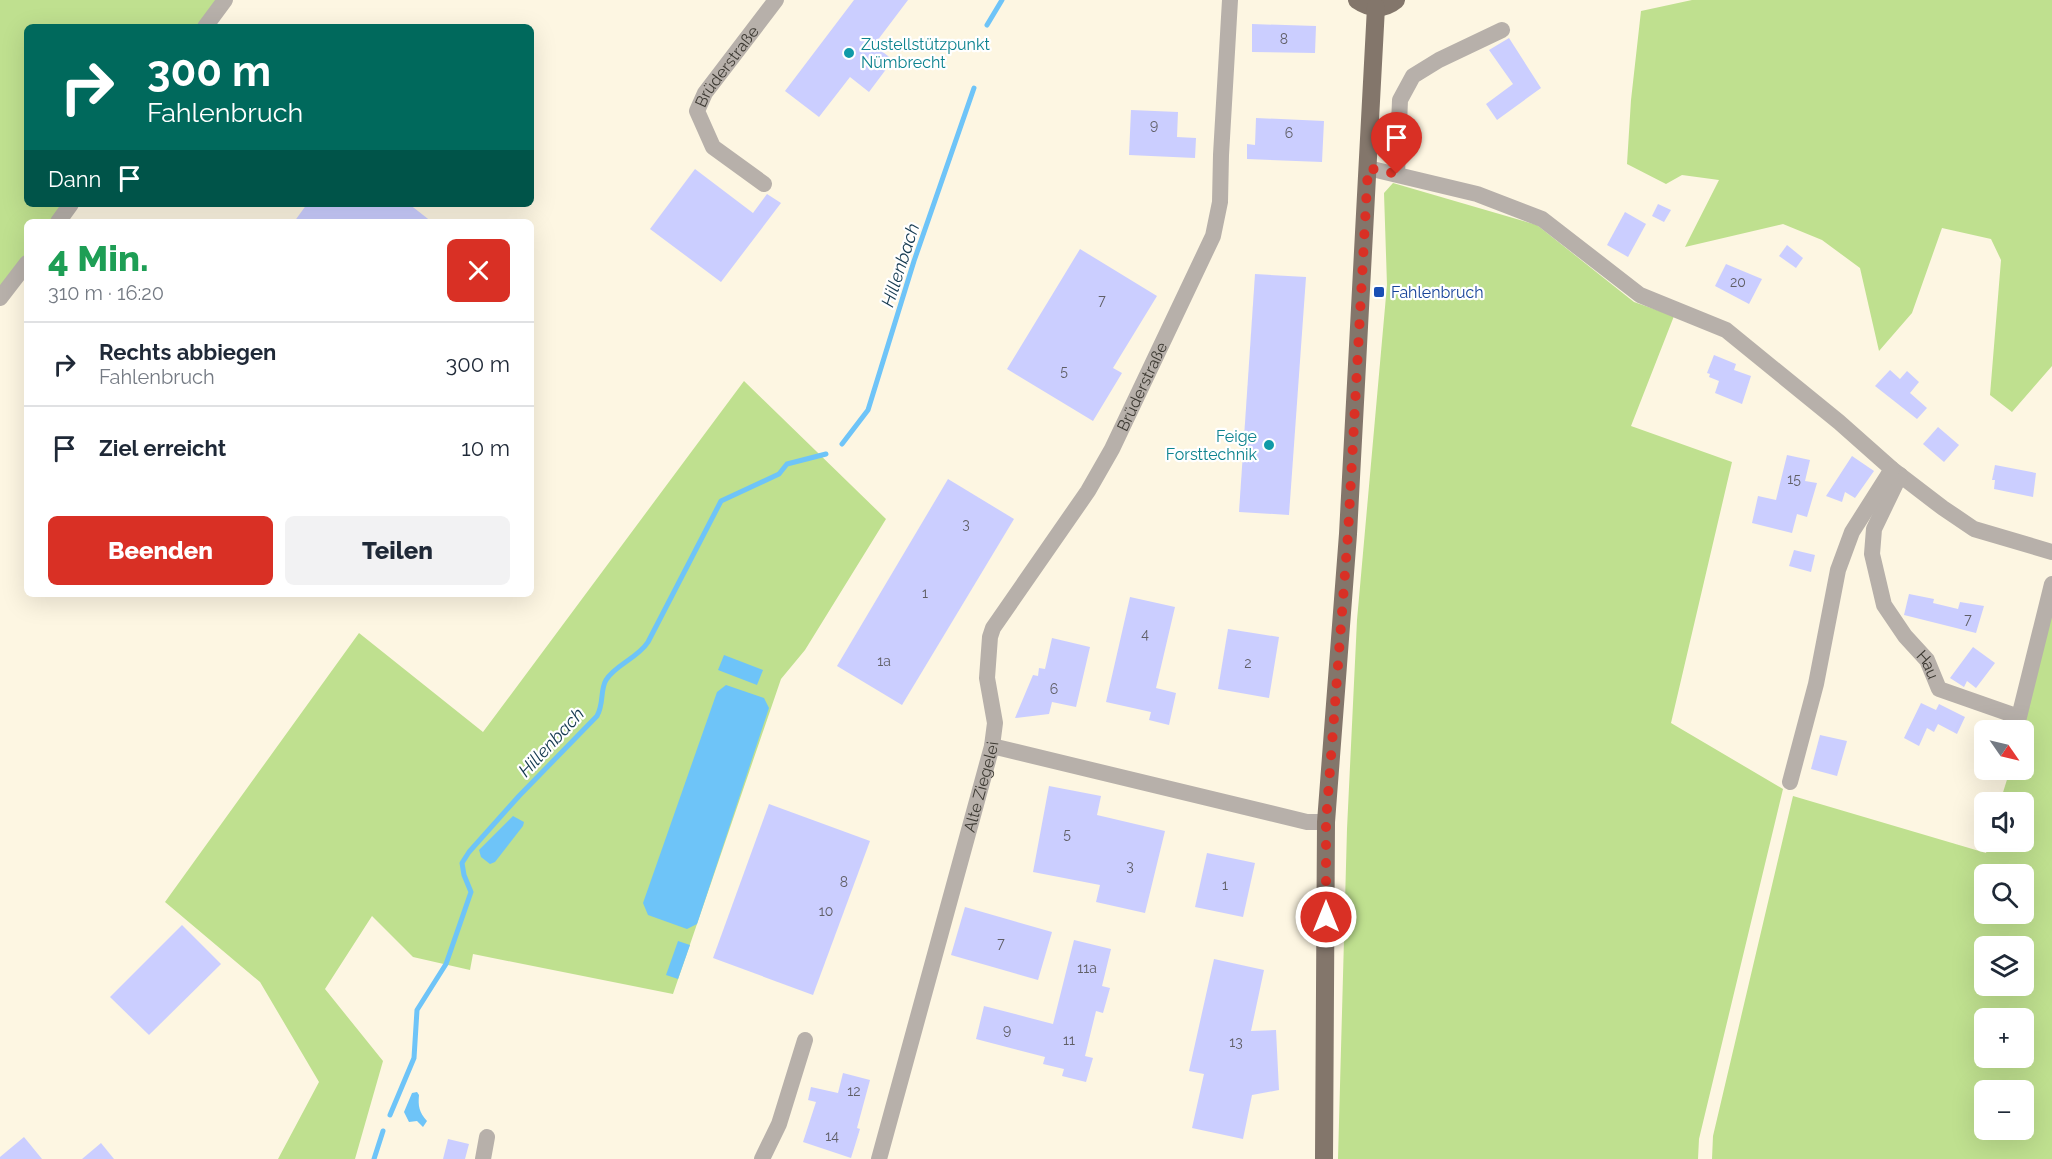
<!DOCTYPE html>
<html lang="de">
<meta charset="utf-8">
<style>
body{margin:0;font-family:Raleway,sans-serif;background:#f2f2f3;color:#1f2937;height:100vh;display:flex;flex-direction:column;font-size:22px;white-space:nowrap}
*{box-sizing:border-box;margin:0}
p{font-size:20px;color:#747a83}
.icon{flex:none;width:33px;height:33px;fill:none;stroke:currentColor;stroke-width:2;stroke-linecap:round;stroke-linejoin:round}
.map{position:relative;flex:1;overflow:hidden}
.side{position:absolute;left:24px;top:219px;width:510px;height:378px;display:flex;flex-direction:column;background:#fff;border-radius:9px;box-shadow:0 6px 24px #0002}
.side>*{flex:none}
.banner{position:absolute;left:24px;top:24px;width:510px;height:183px;border-radius:9px;box-shadow:0 6px 24px #0002;background:#00695c;color:#fff;overflow:hidden}
.needle{width:39px;rotate:124deg}
.tools{position:absolute;left:1974px;top:720px;display:grid;gap:12px}
.tools a{display:grid;place-items:center;width:60px;height:60px;border-radius:9px;background:#fff;box-shadow:0 6px 24px #0002;font-size:30px}
.pin{position:absolute;display:grid;place-items:center;width:51px;height:51px;color:#fff;margin:-62px -26px;border-radius:50% 50% 50% 0;rotate:-45deg;box-shadow:0 0 6px #0007}
.pin .icon{rotate:45deg}
.me{position:absolute;width:66px;margin:-33px;rotate:0deg;stroke-linejoin:round;filter:drop-shadow(0 0 4px #0008)}
.turn{display:flex;align-items:center;gap:21px;height:126px;padding:0 24px;font-size:27px}
.turn .icon{width:78px;height:78px;stroke-width:2.5}
.turn b{display:block;font-size:42px;line-height:51px}
.then{display:flex;align-items:center;height:57px;padding:0 24px;background:#0003;gap:12px;font-size:22px}
.round{display:grid;place-items:center;flex:none;width:63px;height:63px;border-radius:9px;background:#f2f2f3}
.overview{display:flex;align-items:center;justify-content:space-between;height:102px;padding:0 24px}
h1{font-size:36px;font-weight:800;line-height:45px;color:#1e9e55}
.action{display:flex;gap:12px;margin-top:auto;padding:12px 24px}
.action a{flex:1;height:69px;border-radius:9px;background:#d93025;color:#fff;font-size:24px;font-weight:800;line-height:69px;text-align:center}
.action a+a{background:#f2f2f3;color:#1f2937}
ul{padding:0;list-style:none}
li{display:flex;align-items:center;gap:18px;height:84px;padding:0 24px;border-top:2px solid #e0e1e3}
li div{flex:1}
li b{display:block;font-size:22px}
li em{font-style:normal}
.map>svg:first-child{display:block}
.green{fill:#bfe08f;fill-rule:evenodd}
.water{fill:#6ec4f8}
.lines{fill:none;stroke-linecap:round;stroke-linejoin:round}
.stream{stroke:#6ec4f8;stroke-width:5}
.building{fill:#cbceff}
.minor{stroke:#b7b0aa;stroke-width:16}
.major{stroke:#83766b;stroke-width:18}
.route{stroke:#d93025;stroke-width:10;stroke-dasharray:0 18}
.culture-dot{fill:#0f9aa8;stroke:#fff;stroke-width:2}
.transit-dot{fill:#1a4fb4;stroke:#fff;stroke-width:2}
.labels{text-anchor:middle;dominant-baseline:central;stroke-width:4.5;stroke-linejoin:round;paint-order:stroke}
.number-label{font-size:14px;fill:#605f66}
.culture-label{font-size:16px;fill:#0d838f;stroke:#fff;text-anchor:start}
.street-label{font-size:16px;fill:#3d3a33;stroke:#fff}
.transit-label{font-size:16px;fill:#164399;stroke:#fff;text-anchor:start}
.water-label{font-size:18px;font-style:italic;fill:#14394f;stroke:#fff}
</style>
<div class="map">
<svg width="2052" height="1159" viewBox="0 0 2052 1159">
<rect width="100%" height="100%" fill="#fdf6e2"/>
<!-- green -->
<g class="green">
<polygon points="0,0 218,0 198,27 27,27 27,204 68,204 54,222 27,222 27,259 0,296"/>
<polygon points="1692,0 2052,0 2052,366 2012,412 1990,395 2001,260 1991,239 1942,228 1912,313 1879,351 1860,268 1822,240 1783,224 1685,247 1719,180 1682,175 1666,184 1627,164 1631,100 1641,11"/>
<polygon points="1393,183 1537,225 1634,302 1674,316 1631,426 1732,462 1671,723 1783,789 1699,1139 1698,1159 1338,1159 1347,829 1357,620 1387,285 1384,193"/>
<polygon points="744,381 886,519 805,650 781,679 673,994 473,954 470,970 413,957 372,916 325,989 383,1061 355,1159 278,1159 319,1082 260,982 165,902 359,633 483,732"/>
<path d="M2052 608V1159H1712L1713 1136 1793 796 1986 853 1990 842H2024V802H2000L2010 770H2024V730H2020ZM1984 874H2024V914H1984ZM1984 946H2024V986H1984ZM1984 1018H2024V1058H1984ZM1984 1090H2024V1130H1984Z"/>
</g>
<!-- water -->
<g class="water">
<polygon points="724,655 763,670 757,685 718,670"/>
<polygon points="726,685 764,698 769,708 697,924 687,929 648,915 643,903 717,692"/>
<polygon points="513,816 524,822 523,826 495,862 490,864 481,857 479,850"/>
<polygon points="678,941 690,945 678,979 666,975"/>
<path d="M417 1092 419 1095C418 1106 419 1112 427 1121L423 1127 417 1121 409 1122 404 1112 412 1093Z"/>
</g>
<g class="lines">
<!-- stream -->
<g class="stream">
<polyline points="987,25 1002,0"/>
<polyline points="842,444 868,410 914,261 974,88"/>
<path d="M390 1115 414 1058 417 1010 446 964 471 892 464 875 462 863 469 852 519 796 597 716C604 704 600 690 606 680 615 665 638 658 648 642L721 501 779 474 787 464 826 454"/>
<polyline points="374,1159 383,1131"/>
</g>
</g>
<!-- building -->
<g class="building">
<polygon points="854,0 908,0 874,45 893,60 869,92 850,77 819,117 785,91"/>
<polygon points="1252,24 1316,26 1315,53 1252,52"/>
<polygon points="1509,38 1541,88 1497,120 1486,104 1513,84 1489,50"/>
<polygon points="1131,110 1178,112 1177,137 1196,138 1195,158 1129,155"/>
<polygon points="1256,118 1324,121 1322,162 1247,159 1247,144 1255,145"/>
<polygon points="695,169 753,213 767,194 781,203 721,282 650,229"/>
<polygon points="307,204 409,204 432,222 294,222"/>
<polygon points="1658,204 1671,210 1664,222 1652,216"/>
<polygon points="1625,212 1646,224 1628,257 1607,245"/>
<polygon points="1787,245 1803,258 1796,268 1779,256"/>
<polygon points="1080,249 1157,296 1113,368 1122,373 1093,421 1007,369"/>
<polygon points="1726,264 1762,279 1749,304 1715,286"/>
<polygon points="1255,274 1306,277 1289,515 1239,512"/>
<polygon points="1714,355 1736,364 1734,370 1751,376 1742,404 1715,393 1719,381 1709,377 1710,374 1707,373"/>
<polygon points="1890,370 1900,379 1907,371 1919,382 1910,393 1927,408 1917,419 1875,386"/>
<polygon points="1938,427 1959,445 1944,462 1923,444"/>
<polygon points="1787,455 1810,460 1805,481 1817,483 1807,517 1797,514 1792,533 1752,523 1758,496 1776,500"/>
<polygon points="1852,456 1874,471 1855,498 1845,492 1842,502 1826,496"/>
<polygon points="1995,465 2036,473 2033,497 1994,489 1995,480 1992,480"/>
<polygon points="948,479 1014,519 902,705 837,666"/>
<polygon points="1794,550 1815,555 1811,572 1789,566"/>
<polygon points="1909,594 1934,599 1933,603 1958,609 1960,602 1984,606 1976,633 1904,615"/>
<polygon points="1130,597 1175,607 1156,688 1176,693 1169,725 1149,720 1151,712 1106,702"/>
<polygon points="1228,629 1279,637 1269,698 1218,689"/>
<polygon points="1052,638 1090,647 1076,707 1052,702 1049,714 1015,718 1033,675 1038,676 1039,668 1045,669"/>
<polygon points="1973,647 1995,663 1976,688 1967,681 1964,687 1950,678"/>
<polygon points="1921,703 1936,710 1939,704 1965,717 1957,734 1938,724 1934,732 1927,728 1919,746 1904,738"/>
<polygon points="1820,735 1847,741 1837,776 1811,769"/>
<polygon points="1049,786 1101,796 1097,815 1165,831 1145,913 1096,902 1100,885 1033,872"/>
<polygon points="769,804 870,841 813,995 713,958"/>
<polygon points="1207,853 1255,863 1243,917 1195,907"/>
<polygon points="965,907 1052,932 1038,980 951,955"/>
<polygon points="182,925 221,964 149,1035 110,997"/>
<polygon points="1074,940 1111,949 1102,986 1110,988 1103,1013 1096,1011 1085,1056 1093,1058 1086,1082 1062,1076 1064,1069 1043,1064 1045,1057 976,1039 984,1006 1053,1024"/>
<polygon points="1214,959 1264,970 1251,1031 1276,1030 1279,1090 1252,1095 1243,1139 1192,1128 1204,1074 1189,1071"/>
<polygon points="843,1073 870,1080 857,1128 860,1129 851,1158 803,1142 816,1102 808,1100 811,1087 838,1093"/>
<polygon points="24,1137 42,1159 0,1159 0,1157"/>
<polygon points="448,1139 469,1144 465,1159 443,1159"/>
<polygon points="101,1143 114,1159 82,1159"/>
</g>
<g class="lines">
<!-- minor -->
<g class="minor">
<polyline points="205,27 225,0"/>
<polyline points="1368,168 1477,194 1542,219 1640,295 1726,330 1839,422 1892,469 1943,508 1974,529 2052,552"/>
<polyline points="1397,174 1400,100 1413,76 1439,60 1502,30"/>
<path id="s1" d="M764 184 713 147 697 111 705 93 776 0"/>
<polyline points="58,222 71,204"/>
<polyline points="0,298 27,263"/>
<path id="s2" d="M1900 475 1874 529 1872 554 1884 605 1905 636 1927 660 1939 689 2019 717 2052 584"/>
<polyline points="992,746 1307,822 1326,822"/>
<polyline points="1790,782 1816,684 1838,570 1852,532 1892,469"/>
<polyline points="483,1159 487,1137"/>
<polyline points="762,1159 779,1124 805,1040"/>
<path id="s3" d="M879 1159 992 746 995 723 987 678 990 637 993 628 1088 491 1112 449 1213 236 1220 202 1221 155 1230 0"/>
</g>
<!-- major -->
<g class="major">
<path d="M1357 0C1370 9 1384 10 1396 0"/>
<polyline points="1324,1159 1326,822 1348,534 1376,7"/>
</g>
</g>
<g class="lines">
<!-- route -->
<polyline class="route" points="1326,917 1326,822 1348,534 1368,168 1397,174"/>
</g>
<!-- markers -->
<g class="culture-dot">
<circle cx="849" cy="53" r="6"/>
<circle cx="1269" cy="445" r="6"/>
</g>
<rect class="transit-dot" x="1373" y="286" width="12" height="12" rx="3"/>
<g class="labels">
<!-- number labels -->
<g class="number-label">
<text x="1284" y="39">8</text>
<text x="1154" y="125">9</text>
<text x="1289" y="133">6</text>
<text x="1738" y="282">20</text>
<text x="1102" y="300">7</text>
<text x="1064" y="371">5</text>
<text x="1794" y="479">15</text>
<text x="966" y="524">3</text>
<text x="925" y="593">1</text>
<text x="1968" y="619">7</text>
<text x="1145" y="634">4</text>
<text x="884" y="661">1a</text>
<text x="1248" y="663">2</text>
<text x="1054" y="689">6</text>
<text x="1067" y="834">5</text>
<text x="1130" y="866">3</text>
<text x="844" y="882">8</text>
<text x="1225" y="885">1</text>
<text x="826" y="911">10</text>
<text x="1001" y="943">7</text>
<text x="1087" y="968">11a</text>
<text x="1007" y="1030">9</text>
<text x="1069" y="1040">11</text>
<text x="1236" y="1042">13</text>
<text x="854" y="1091">12</text>
<text x="832" y="1136">14</text>
</g>
<!-- culture labels -->
<g class="culture-label">
<text x="861" y="44">Zustellstützpunkt<tspan x="861" dy="18">Nümbrecht</tspan></text>
<text x="1257" y="436" text-anchor="end">Feige<tspan x="1257" dy="18">Forsttechnik</tspan></text>
</g>
<!-- street labels -->
<g class="street-label">
<text stroke="none"><textPath href="#s1" startOffset="156">Brüderstraße</textPath></text>
<text stroke="none"><textPath href="#s3" startOffset="832">Brüderstraße</textPath></text>
<text stroke="none"><textPath href="#s2" startOffset="212">Hau</textPath></text>
<text stroke="none"><textPath href="#s3" startOffset="386">Alte Ziegelei</textPath></text>
</g>
<!-- transit labels -->
<g class="transit-label">
<text x="1391" y="292">Fahlenbruch</text>
</g>
<!-- water labels -->
<g class="water-label">
<text transform="translate(900 265) rotate(-72)">Hillenbach</text>
<text transform="translate(551 742) rotate(-47)">Hillenbach</text>
</g>
</g>
</svg>
<div class="tools">
<a><svg class="needle" viewBox="-14 -14 28 28"><path d="M0-13l5 13h-10z" fill="#e53935"/><path d="M0 13l5-13h-10z" fill="#747a83"/></svg></a>
<a><svg class="icon" aria-label="sound" viewBox="0 0 24 24"><path d="M4 9h4l5-4v14l-5-4H4zM17 9q2 3 0 6"/></svg></a>
<a><svg class="icon" aria-label="search" viewBox="0 0 24 24"><circle cx="10" cy="10" r="6"/><path d="M15 15l6 6"/></svg></a>
<a><svg class="icon" aria-label="layers" viewBox="0 0 24 24"><path d="M12 4l9 5-9 5-9-5zM3 14l9 5 9-5"/></svg></a>
<a>+</a>
<a>−</a>
</div>
<div class="pin" style="left:1397px;top:174px;background:#d93025"><svg class="icon" aria-label="arrive" viewBox="0 0 24 24"><path d="M6 21V4h12l-3 4 3 4H6"/></svg></div>
<svg class="me" style="left:1326px;top:917px" viewBox="-20 -20 40 40"><circle r="17" fill="#d93025" stroke="#fff" stroke-width="3"/><path d="M0-11L8 9 0 5-8 9z" fill="#fff"/></svg>
<div class="banner">
<div class="turn"><svg class="icon" aria-label="right" viewBox="0 0 24 24"><path d="M7 20v-9h11M14 6l5 5-5 5"/></svg><div><b>300 m</b>Fahlenbruch</div></div>
<div class="then">Dann<svg class="icon" aria-label="arrive" viewBox="0 0 24 24"><path d="M6 21V4h12l-3 4 3 4H6"/></svg></div>
</div>
<section class="side">
<div class="overview"><div><h1>4 Min.</h1><p>310 m · 16:20</p></div><a class="round" style="background:#d93025;color:#fff"><svg class="icon" aria-label="close" viewBox="0 0 24 24"><path d="M6 6l12 12M18 6L6 18"/></svg></a></div>
<ul>
<li><svg class="icon" aria-label="right" viewBox="0 0 24 24"><path d="M7 20v-9h11M14 6l5 5-5 5"/></svg><div><b>Rechts abbiegen</b><p>Fahlenbruch</p></div><em>300 m</em></li>
<li><svg class="icon" aria-label="arrive" viewBox="0 0 24 24"><path d="M6 21V4h12l-3 4 3 4H6"/></svg><div><b>Ziel erreicht</b></div><em>10 m</em></li>
</ul>
<div class="action"><a>Beenden</a><a>Teilen</a></div>
</section>
</div>
